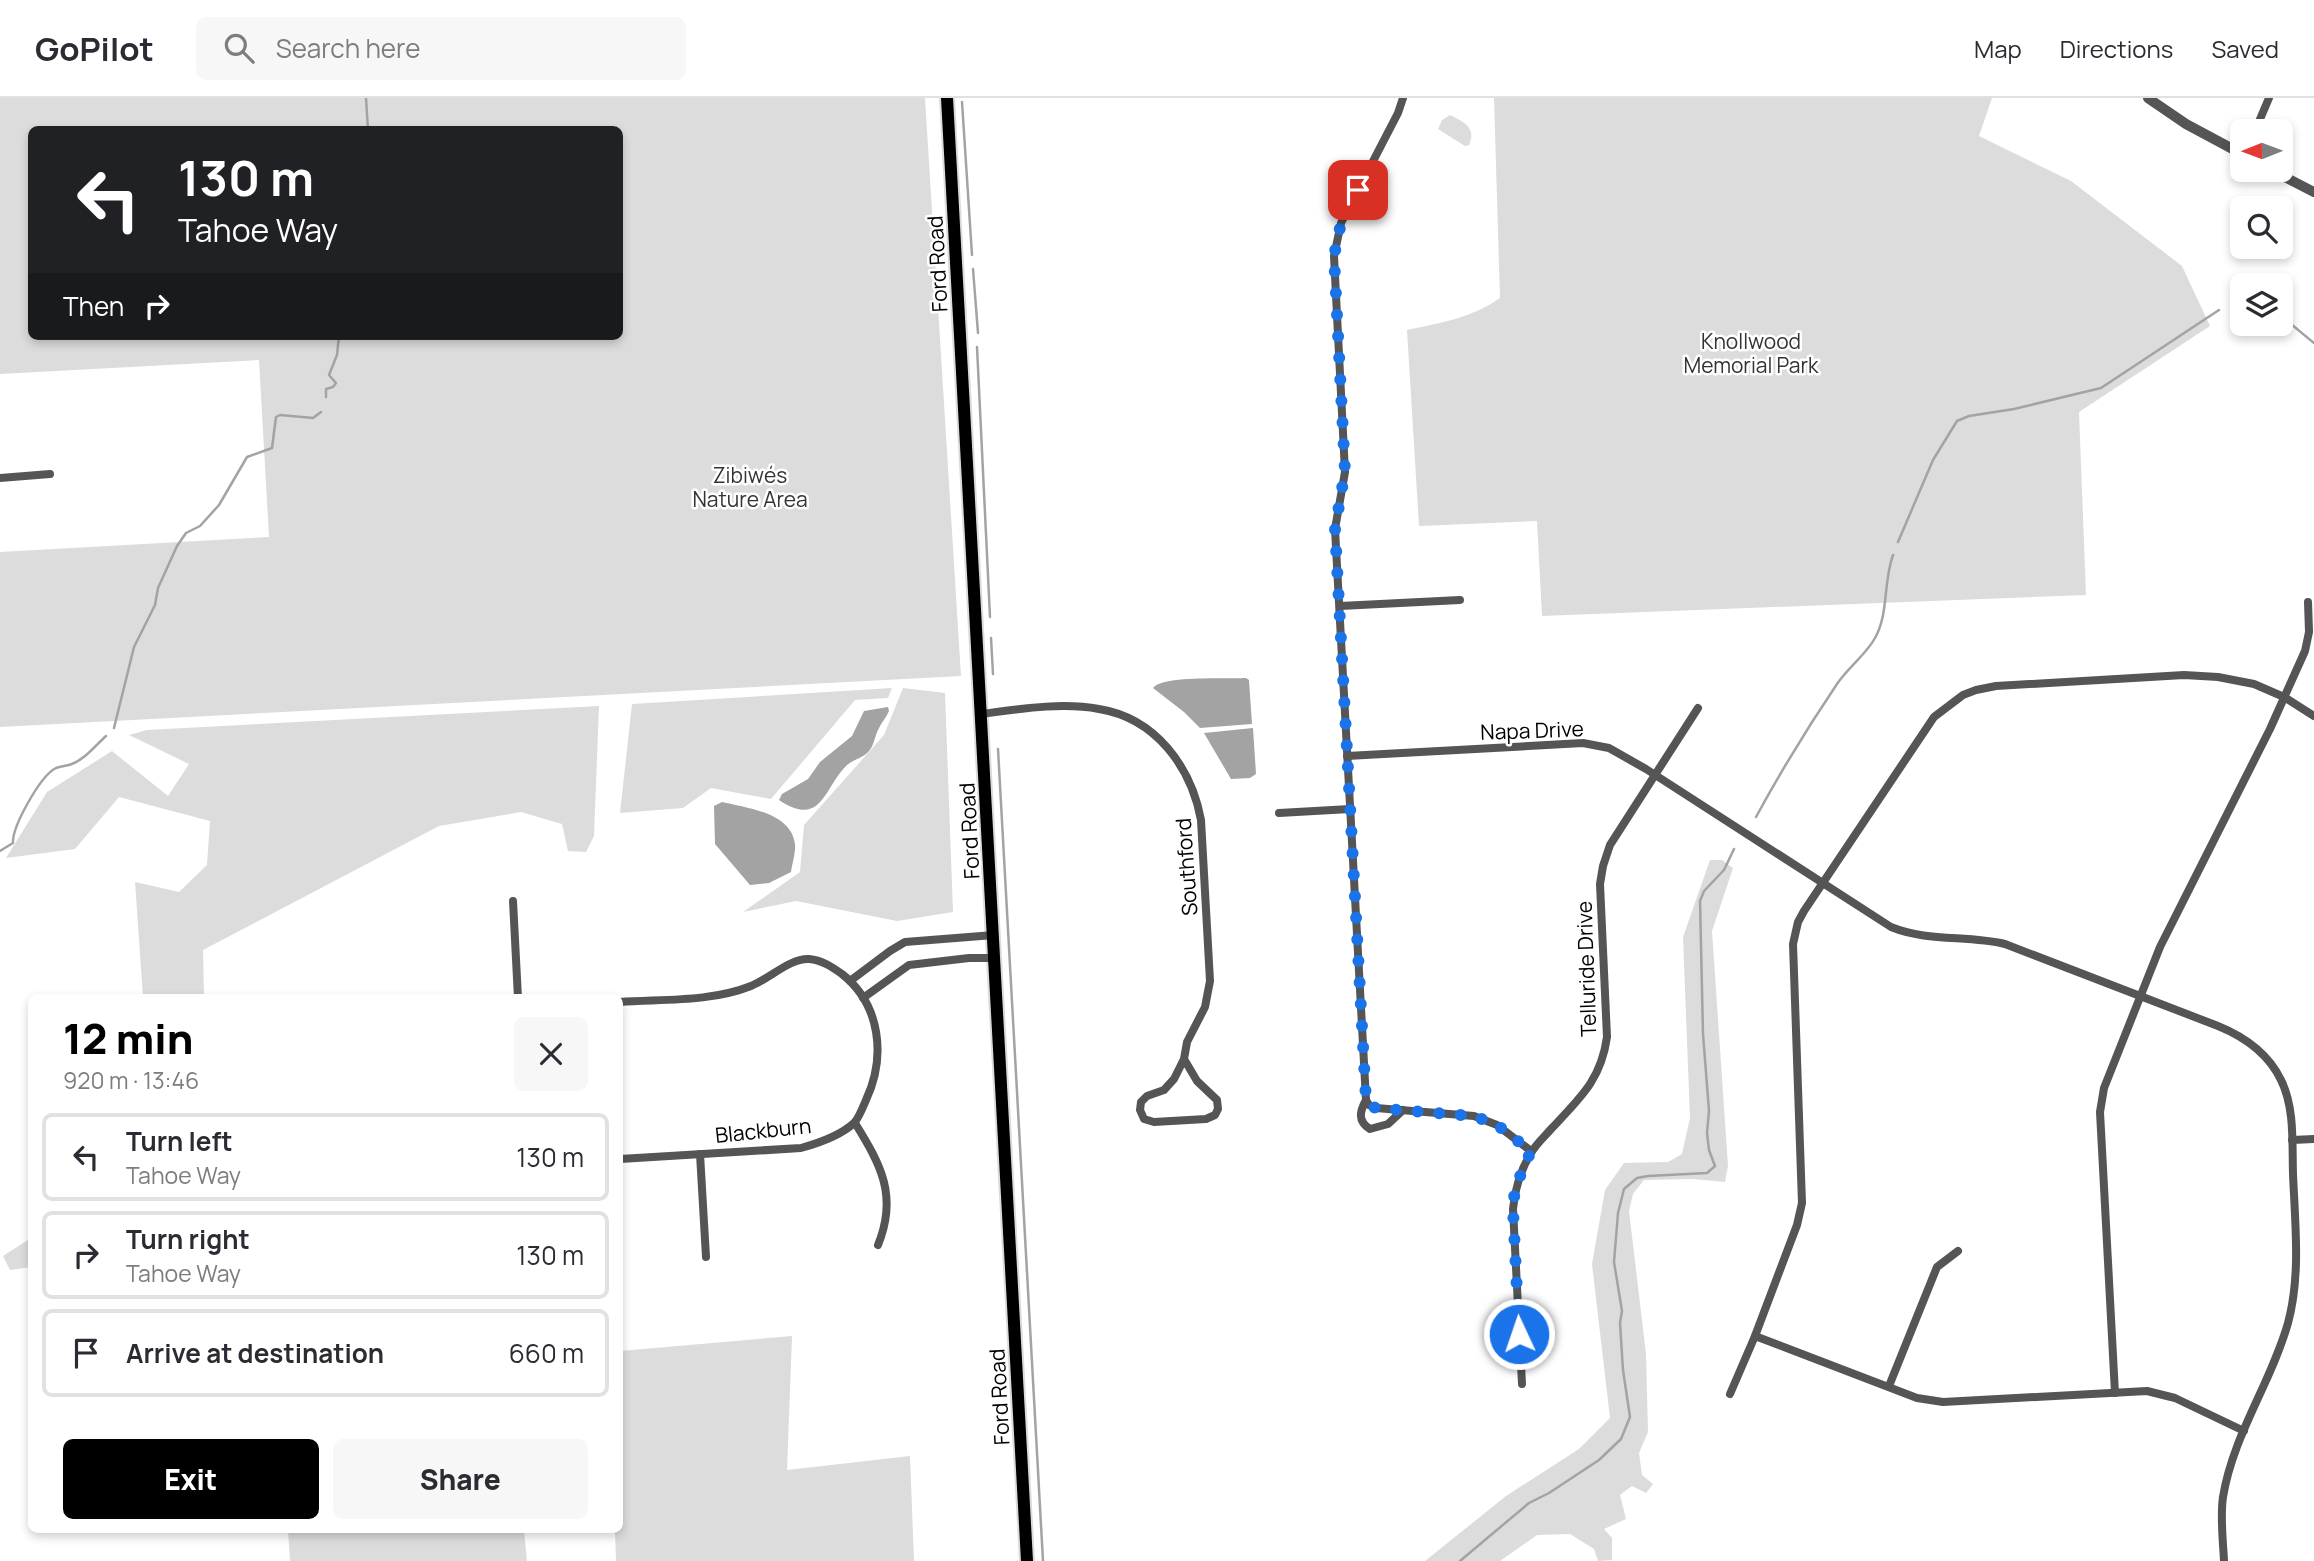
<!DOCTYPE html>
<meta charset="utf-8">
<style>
body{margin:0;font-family:Manrope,sans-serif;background:#f7f7f7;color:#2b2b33;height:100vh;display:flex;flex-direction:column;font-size:26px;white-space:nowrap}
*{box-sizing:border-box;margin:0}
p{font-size:23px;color:#7c7c81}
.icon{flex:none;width:38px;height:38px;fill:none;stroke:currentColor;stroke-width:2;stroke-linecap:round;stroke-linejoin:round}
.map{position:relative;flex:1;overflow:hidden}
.sheet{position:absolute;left:28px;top:896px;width:595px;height:539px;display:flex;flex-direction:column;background:#fff;border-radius:10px;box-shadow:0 4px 10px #0003}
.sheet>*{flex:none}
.top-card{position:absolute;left:28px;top:28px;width:595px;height:214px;border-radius:10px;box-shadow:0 4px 10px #0003;background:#202124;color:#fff;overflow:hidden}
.needle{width:46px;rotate:269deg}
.buttons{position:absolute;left:2230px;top:21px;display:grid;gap:14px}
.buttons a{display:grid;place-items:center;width:63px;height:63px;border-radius:10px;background:#fff;box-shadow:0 4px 10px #0003;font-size:35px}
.pin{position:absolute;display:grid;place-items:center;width:60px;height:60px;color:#fff;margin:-30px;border-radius:14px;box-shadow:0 4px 10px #0006}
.me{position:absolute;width:77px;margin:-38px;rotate:357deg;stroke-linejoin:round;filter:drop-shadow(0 0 5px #0008)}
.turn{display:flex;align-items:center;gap:24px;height:147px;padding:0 35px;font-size:32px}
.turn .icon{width:91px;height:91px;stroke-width:2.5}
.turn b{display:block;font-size:49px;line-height:60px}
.then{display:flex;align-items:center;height:66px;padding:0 35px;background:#0003;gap:14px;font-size:26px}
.round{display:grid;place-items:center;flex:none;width:74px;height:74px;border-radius:10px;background:#f7f7f7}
.head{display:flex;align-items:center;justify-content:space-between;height:119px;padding:0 35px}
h1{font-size:42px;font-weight:800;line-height:52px;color:#000}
.action{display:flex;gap:14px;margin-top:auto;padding:14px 35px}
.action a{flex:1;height:80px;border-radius:10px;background:#000;color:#fff;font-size:28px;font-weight:800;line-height:80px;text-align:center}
.action a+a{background:#f7f7f7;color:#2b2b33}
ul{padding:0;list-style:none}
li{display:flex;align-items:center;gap:21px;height:88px;margin:0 14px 10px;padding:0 21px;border:4px solid #e1e1e2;border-radius:10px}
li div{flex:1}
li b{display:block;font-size:26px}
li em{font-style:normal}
header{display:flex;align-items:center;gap:42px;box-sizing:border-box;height:98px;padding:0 35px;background:#fff;border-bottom:2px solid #e1e1e2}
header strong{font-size:33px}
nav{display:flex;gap:38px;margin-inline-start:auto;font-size:24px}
.search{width:490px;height:63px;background:#f7f7f7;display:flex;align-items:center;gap:18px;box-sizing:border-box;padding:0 24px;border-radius:10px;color:#7c7c81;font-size:26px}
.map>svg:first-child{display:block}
.green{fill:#dcdcdc;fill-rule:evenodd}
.water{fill:#a3a3a3}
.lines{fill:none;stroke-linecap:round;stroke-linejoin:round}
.stream{stroke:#a3a3a3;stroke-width:2.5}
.primary-casing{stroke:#dbdbdb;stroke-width:16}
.minor{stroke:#555;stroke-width:8}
.tertiary{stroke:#555;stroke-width:10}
.primary{stroke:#000;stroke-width:12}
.route{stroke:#1a73e8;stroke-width:12;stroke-dasharray:0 21.6}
.labels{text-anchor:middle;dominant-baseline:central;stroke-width:5;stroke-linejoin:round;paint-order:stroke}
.street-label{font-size:21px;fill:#000;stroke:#fff}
.park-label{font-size:21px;fill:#333;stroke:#fff}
</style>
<header>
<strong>GoPilot</strong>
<div class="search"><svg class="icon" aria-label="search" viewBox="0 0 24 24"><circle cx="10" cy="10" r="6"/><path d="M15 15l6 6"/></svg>Search here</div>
<nav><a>Map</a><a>Directions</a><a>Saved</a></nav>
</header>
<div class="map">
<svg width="2314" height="1463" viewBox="0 0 2314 1463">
<rect width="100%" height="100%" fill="#fff"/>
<!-- green -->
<g class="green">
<path d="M0 0H925L961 578 0 629V454L269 439 259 262 0 276ZM32 32H620V238H32Z"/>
<path d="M1494 0H1992L1979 38 2071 83 2182 168 2210 228 2079 314 2086 497 1542 518 1537 423 1419 428 1407 232C1440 225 1472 220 1500 200Z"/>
<path d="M1450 17C1464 24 1477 30 1469 47L1465 48 1438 31 1442 22Z"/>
<polygon points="892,590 888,600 855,602 771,701 711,690 683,710 620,715 632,606"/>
<polygon points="903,590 945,595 953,814 897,823 796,803 743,814 800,774 804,727 884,637"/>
<polygon points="599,608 594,738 586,754 568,753 562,726 521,714 439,728 203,852 204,899 143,899 135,784 179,794 207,767 210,723 119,699 75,751 6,760 47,694 112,653 168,698 189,666 129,637 147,632"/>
<polygon points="1710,762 1722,762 1733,770 1712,833 1728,1068 1725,1084 1692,1081 1644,1082 1633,1096 1629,1113 1646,1256 1648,1334 1639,1355 1642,1377 1653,1386 1646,1395 1632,1388 1620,1397 1626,1421 1604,1431 1612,1440 1612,1462 1598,1463 1594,1451 1570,1436 1537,1437 1500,1463 1425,1463 1506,1398 1579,1351 1610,1320 1592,1166 1605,1092 1624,1065 1668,1064 1682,1056 1690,1020 1683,839"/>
<polygon points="31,1140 31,1169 10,1172 3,1158"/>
<polygon points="792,1238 787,1372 910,1358 914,1463 616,1463 615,1432 620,1432 620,1253"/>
<polygon points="288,1432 524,1432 527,1463 290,1463"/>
</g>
<!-- water -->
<g class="water">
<path d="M1246 580 1249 582 1252 626 1200 630 1184 614 1153 590C1162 577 1228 581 1246 580Z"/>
<path d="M888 609 889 613C886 620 881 625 878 632 874 640 874 650 866 656 861 660 853 662 847 667 824 689 822 731 779 702L782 696 808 681 820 664 852 638 864 613Z"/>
<polygon points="1253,630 1256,676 1250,680 1231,681 1204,635"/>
<path d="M722 704C746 710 791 714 795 746 796 754 792 766 791 774L769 785 750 787 715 746 714 708Z"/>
</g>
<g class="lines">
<!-- stream -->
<g class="stream">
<polyline points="366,0 368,32"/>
<polyline points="962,4 972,157"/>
<polyline points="973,171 978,235"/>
<polyline points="2280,217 2314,245"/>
<polyline points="977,249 990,519"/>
<polyline points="326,299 326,291 333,289 336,285 329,277 337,257 339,238"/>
<polyline points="1898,444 1933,362 1957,323 1969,318 2014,311 2101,290 2219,212"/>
<polyline points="991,540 993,576"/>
<polyline points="114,630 134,549 155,507 158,490 177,448 186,435 200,428 219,407 247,359 272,350 276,319 280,317 313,320 321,314"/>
<polyline points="998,651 1043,1463"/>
<path d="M1756 719C1781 673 1808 629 1837 586 1848 569 1865 558 1875 540 1889 515 1883 484 1893 457"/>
<path d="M0 753 13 745C12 729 40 678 56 670 61 668 67 668 72 666 85 661 95 648 106 638"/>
<polyline points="1460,1463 1529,1405 1549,1395 1599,1362 1621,1341 1630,1319 1623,1272 1620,1225 1622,1213 1614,1164 1618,1115 1624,1091 1637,1080 1648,1078 1707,1075 1715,1068 1709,1052 1707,1035 1709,1013 1703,936 1700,803 1704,793 1724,772 1734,751"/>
</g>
<!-- primary casing -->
<g class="primary-casing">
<polyline id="primary" points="947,0 1027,1463"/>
</g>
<!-- minor -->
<g class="minor">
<polyline points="1403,0 1398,15 1341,125 1334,158 1345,374 1335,431 1366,1002 1369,1007 1376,1010 1474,1018 1497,1027 1531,1053"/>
<polyline points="2255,33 2269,0"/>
<polyline points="0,380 50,376"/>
<polyline points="1340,508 1460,502"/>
<path d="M981 616C1019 611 1062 604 1099 611 1155 620 1191 668 1201 722L1210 883 1205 909 1187 944 1184 961 1174 981 1164 992 1147 998 1141 1004 1140 1012 1144 1021 1154 1024 1206 1021 1215 1017 1218 1011 1217 1002 1197 983 1184 961"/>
<path d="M1347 658 1583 645 1609 650 1646 671 1891 829C1928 844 1967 837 2005 846L2218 928C2245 939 2268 955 2281 982 2295 1010 2292 1046 2293 1076 2295 1125 2301 1177 2288 1225 2271 1285 2233 1337 2223 1399 2220 1419 2223 1442 2224 1463"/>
<polyline points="1279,715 1350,711"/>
<polyline points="513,803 518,900"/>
<polyline points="850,883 890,853 905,844 994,837"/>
<polyline points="863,900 909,867 969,860 995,860"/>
<path d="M620 904C663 901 711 904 751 888 769 881 790 860 809 861 822 862 832 869 842 876 881 907 886 959 866 1002 863 1009 859 1020 854 1025 840 1038 819 1045 801 1050L620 1061"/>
<path d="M1366 1002C1360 1013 1357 1023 1370 1031L1388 1026 1403 1012"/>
<path d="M855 1025C881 1067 898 1098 878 1147"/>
<polyline points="2292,1042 2314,1041"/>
<polyline points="700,1056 706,1159"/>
<path d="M1522 1286 1513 1111C1515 1091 1520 1073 1531 1055 1536 1046 1545 1038 1552 1030 1580 1000 1601 982 1607 939L1600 786 1603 768 1610 747 1698 610"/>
<polyline points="1889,1288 1937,1169 1958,1153"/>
<polyline points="2115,1295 2100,1014 2104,990 2160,849 2270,631 2305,553 2309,534 2308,504"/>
<polyline points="1730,1296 1755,1238"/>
<polyline points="2244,1333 2175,1300 2147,1293 1943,1304 1917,1300 1755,1238 1797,1127 1802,1105 1793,846 1798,824 1804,813 1934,619 1963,597 1976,592 1996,588 2184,577 2218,579 2254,586 2284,599 2314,618"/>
</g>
<!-- tertiary -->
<g class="tertiary">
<polyline points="2148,0 2186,26 2242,56"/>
<polyline points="2271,72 2314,94"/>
</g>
<!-- primary -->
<use href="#primary" class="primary"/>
</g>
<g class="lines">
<!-- route -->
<polyline class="route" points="1358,92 1341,125 1334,158 1345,373 1335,431 1366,1002 1369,1007 1376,1010 1474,1018 1497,1027 1531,1053 1515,1090 1513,1111 1519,1236"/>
</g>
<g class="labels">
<!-- street labels -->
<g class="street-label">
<text transform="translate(937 166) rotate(-93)">Ford Road</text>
<text transform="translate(1532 632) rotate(-2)">Napa Drive</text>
<text transform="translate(969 733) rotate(-93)">Ford Road</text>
<text transform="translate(1186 769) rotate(-94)">Southford</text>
<text transform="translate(1586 871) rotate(-92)">Telluride Drive</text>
<text transform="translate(763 1032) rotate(-6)">Blackburn</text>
<text transform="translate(999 1299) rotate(-93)">Ford Road</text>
</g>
<!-- park labels -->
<g class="park-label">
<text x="1751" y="243">Knollwood<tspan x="1751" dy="24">Memorial Park</tspan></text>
<text x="750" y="377">Zibiwés<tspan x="750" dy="24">Nature Area</tspan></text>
</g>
</g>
</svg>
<div class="buttons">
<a><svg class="needle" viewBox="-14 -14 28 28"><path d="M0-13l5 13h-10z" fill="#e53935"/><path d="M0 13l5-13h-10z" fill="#7c7c81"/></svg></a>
<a><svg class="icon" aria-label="search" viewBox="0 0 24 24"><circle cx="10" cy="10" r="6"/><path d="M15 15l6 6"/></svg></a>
<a><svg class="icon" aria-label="layers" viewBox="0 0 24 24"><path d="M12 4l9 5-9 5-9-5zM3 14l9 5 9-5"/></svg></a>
</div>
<div class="pin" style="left:1358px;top:92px;background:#d93025"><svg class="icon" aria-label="arrive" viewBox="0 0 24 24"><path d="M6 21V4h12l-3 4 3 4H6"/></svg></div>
<svg class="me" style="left:1519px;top:1236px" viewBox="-20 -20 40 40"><circle r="17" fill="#1a73e8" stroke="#fff" stroke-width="3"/><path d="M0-11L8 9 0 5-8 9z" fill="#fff"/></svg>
<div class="top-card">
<div class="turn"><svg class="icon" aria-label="left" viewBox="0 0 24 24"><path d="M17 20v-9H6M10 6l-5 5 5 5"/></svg><div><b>130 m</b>Tahoe Way</div></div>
<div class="then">Then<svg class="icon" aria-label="right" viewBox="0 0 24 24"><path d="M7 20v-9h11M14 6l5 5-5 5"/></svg></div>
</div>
<section class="sheet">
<div class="head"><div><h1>12 min</h1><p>920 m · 13:46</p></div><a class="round"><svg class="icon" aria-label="close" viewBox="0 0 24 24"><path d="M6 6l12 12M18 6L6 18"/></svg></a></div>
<ul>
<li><svg class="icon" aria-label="left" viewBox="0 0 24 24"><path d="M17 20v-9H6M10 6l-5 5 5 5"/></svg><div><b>Turn left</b><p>Tahoe Way</p></div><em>130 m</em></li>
<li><svg class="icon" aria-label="right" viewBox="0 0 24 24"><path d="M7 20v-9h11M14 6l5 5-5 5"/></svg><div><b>Turn right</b><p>Tahoe Way</p></div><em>130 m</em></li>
<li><svg class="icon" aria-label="arrive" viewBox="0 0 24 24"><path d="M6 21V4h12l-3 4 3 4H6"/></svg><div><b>Arrive at destination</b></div><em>660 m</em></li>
</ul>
<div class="action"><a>Exit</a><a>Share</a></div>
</section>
</div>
